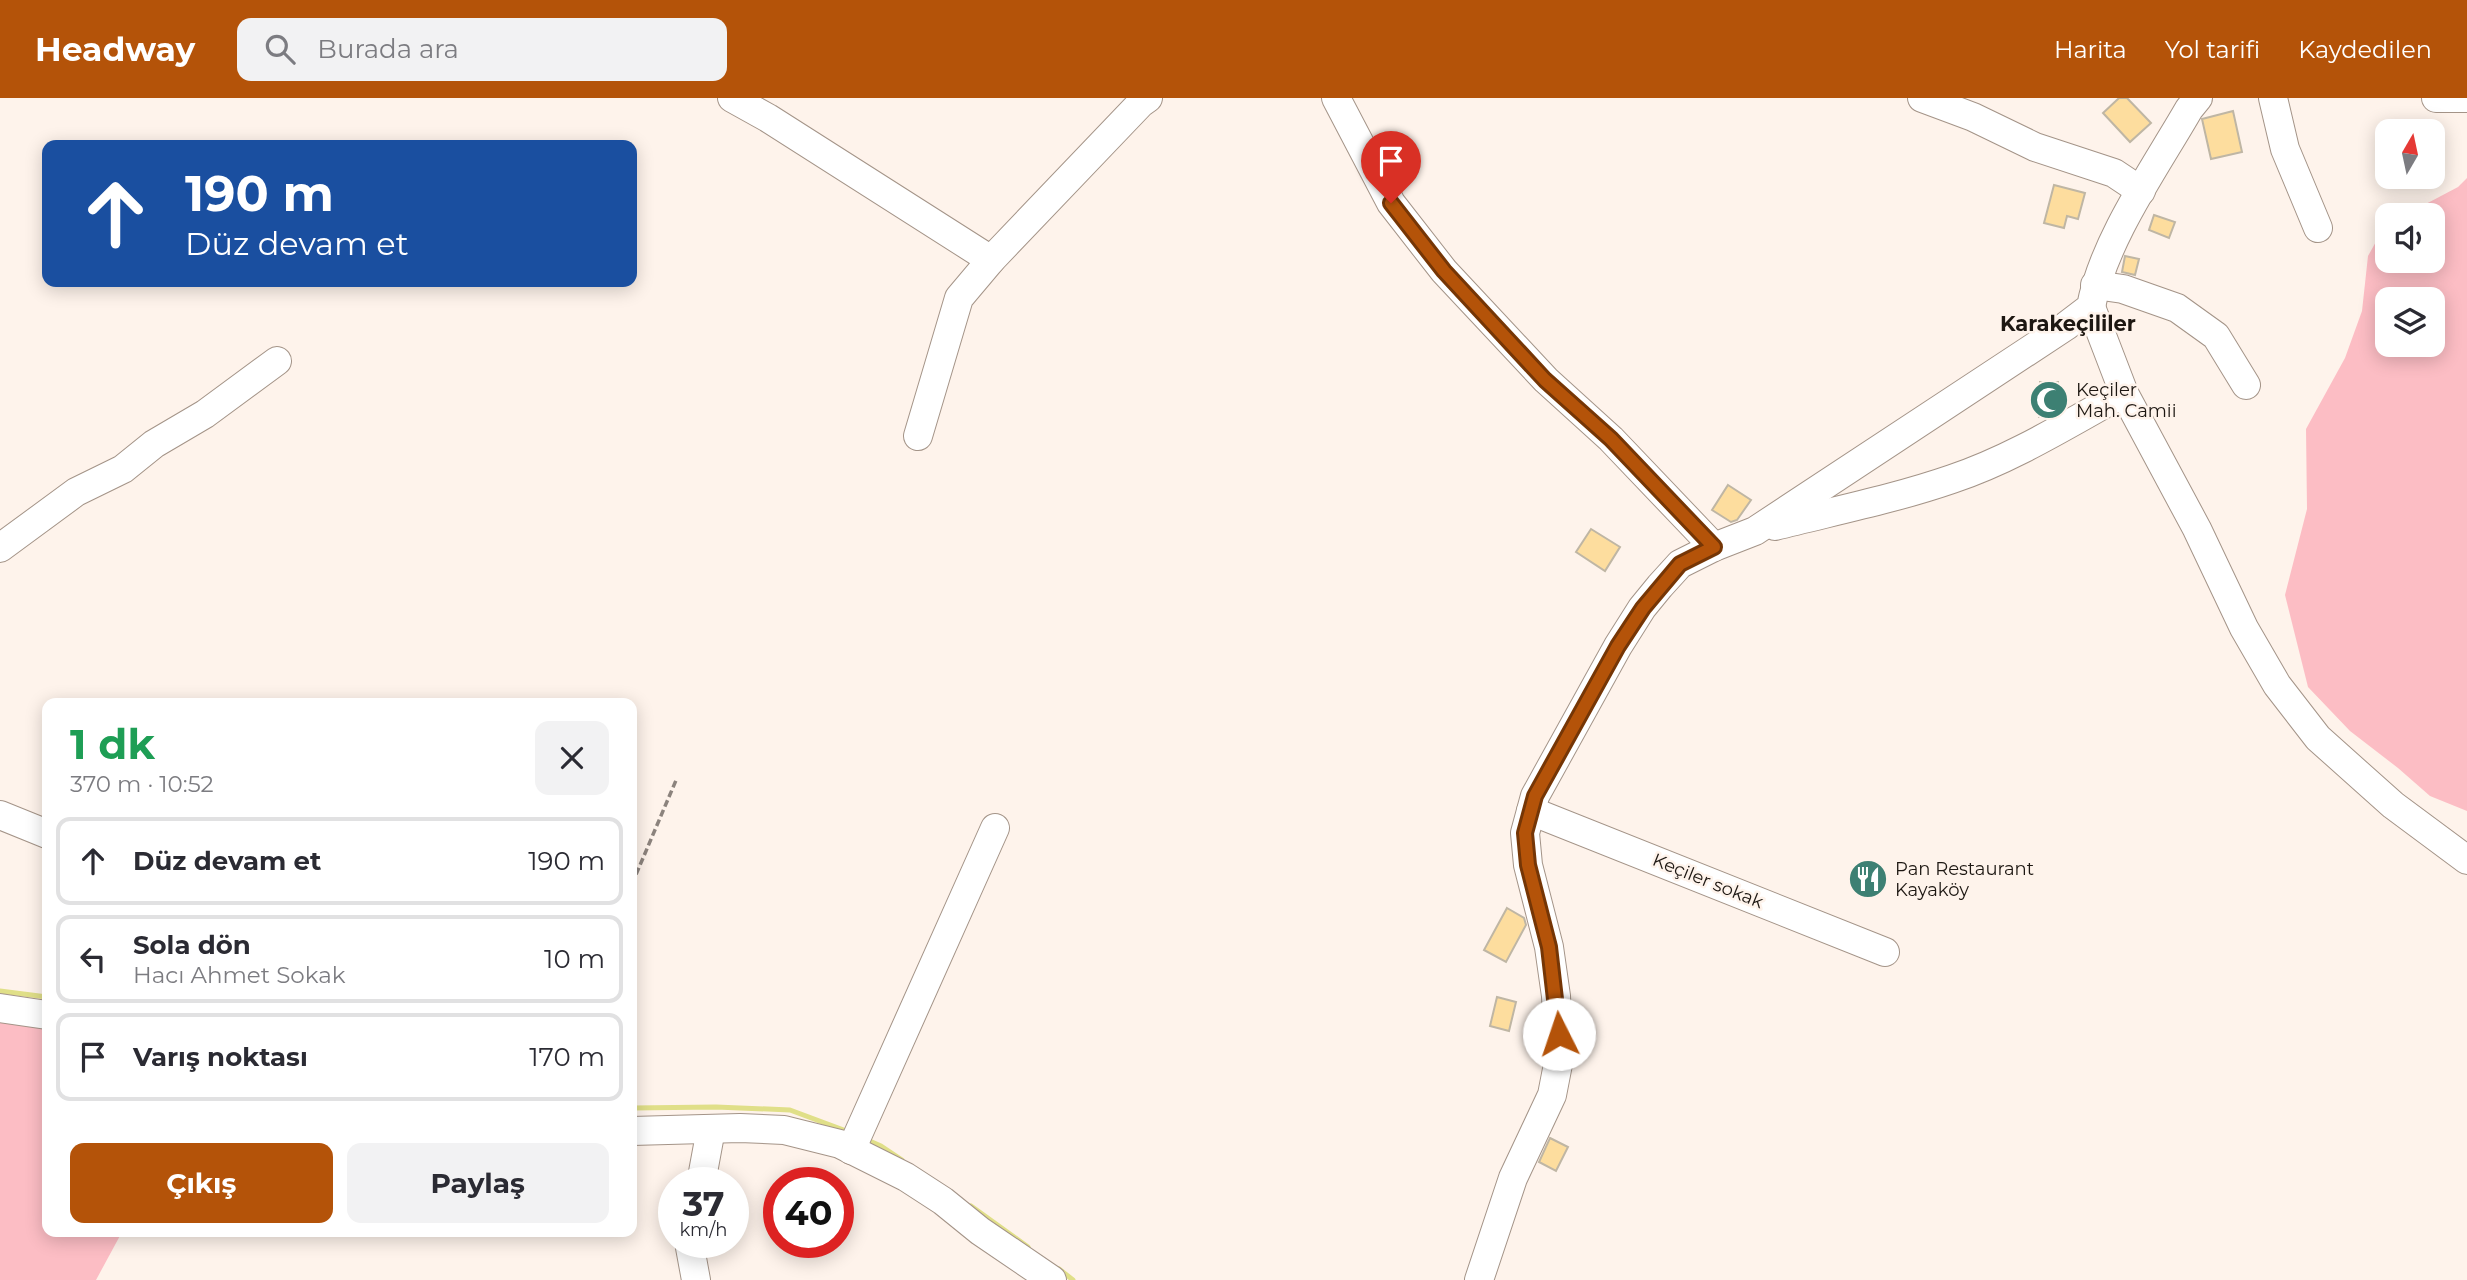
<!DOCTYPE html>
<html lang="tr">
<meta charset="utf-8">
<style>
body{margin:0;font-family:Montserrat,sans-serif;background:#f2f2f3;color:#2b2b33;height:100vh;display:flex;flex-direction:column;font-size:26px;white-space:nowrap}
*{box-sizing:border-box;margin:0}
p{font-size:23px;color:#7c7c81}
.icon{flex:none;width:38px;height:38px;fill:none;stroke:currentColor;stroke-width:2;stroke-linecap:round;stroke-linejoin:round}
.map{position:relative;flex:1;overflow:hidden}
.panel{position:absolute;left:42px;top:600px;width:595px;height:539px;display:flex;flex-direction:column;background:#fff;border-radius:14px;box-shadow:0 4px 18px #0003}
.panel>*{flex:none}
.banner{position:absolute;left:42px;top:42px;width:595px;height:147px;border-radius:14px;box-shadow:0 4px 18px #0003;background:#1a4fa0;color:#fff;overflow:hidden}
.needle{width:46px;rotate:9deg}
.tools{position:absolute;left:2375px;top:21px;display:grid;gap:14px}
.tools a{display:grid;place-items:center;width:70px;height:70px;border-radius:14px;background:#fff;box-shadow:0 4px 18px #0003;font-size:35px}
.speed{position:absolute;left:658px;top:1069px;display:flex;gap:14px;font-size:35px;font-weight:700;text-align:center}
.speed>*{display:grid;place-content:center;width:91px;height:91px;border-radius:50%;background:#fff;box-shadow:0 4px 18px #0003;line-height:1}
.speed small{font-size:18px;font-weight:400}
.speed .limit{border:10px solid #d22;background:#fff;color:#111}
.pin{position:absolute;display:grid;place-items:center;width:60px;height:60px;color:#fff;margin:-72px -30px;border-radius:50% 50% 50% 0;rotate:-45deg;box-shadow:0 0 7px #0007}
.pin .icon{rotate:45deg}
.me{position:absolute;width:77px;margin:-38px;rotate:356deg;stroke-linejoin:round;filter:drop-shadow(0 0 5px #0008)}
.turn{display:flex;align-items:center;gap:24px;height:147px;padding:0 28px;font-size:32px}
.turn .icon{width:91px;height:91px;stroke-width:2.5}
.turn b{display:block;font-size:49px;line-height:60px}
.round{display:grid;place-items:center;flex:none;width:74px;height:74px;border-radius:14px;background:#f2f2f3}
.summary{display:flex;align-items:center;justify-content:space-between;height:119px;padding:0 28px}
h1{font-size:42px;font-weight:700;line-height:52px;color:#1e9e55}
.button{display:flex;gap:14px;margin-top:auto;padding:14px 28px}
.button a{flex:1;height:80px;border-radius:14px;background:#b45309;color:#fff;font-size:28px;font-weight:700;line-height:80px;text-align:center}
.button a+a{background:#f2f2f3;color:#2b2b33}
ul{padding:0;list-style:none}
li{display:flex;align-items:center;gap:21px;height:88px;margin:0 14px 10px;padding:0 14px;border:4px solid #e1e1e2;border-radius:14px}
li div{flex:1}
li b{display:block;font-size:26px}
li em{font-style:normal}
header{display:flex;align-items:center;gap:42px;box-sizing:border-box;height:98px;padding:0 35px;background:#b45309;color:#fff}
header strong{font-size:33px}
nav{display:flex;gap:38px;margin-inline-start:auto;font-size:24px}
.search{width:490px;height:63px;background:#f2f2f3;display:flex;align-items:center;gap:18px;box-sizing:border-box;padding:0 24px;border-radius:14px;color:#7c7c81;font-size:26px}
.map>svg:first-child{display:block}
.green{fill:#fcbdc4;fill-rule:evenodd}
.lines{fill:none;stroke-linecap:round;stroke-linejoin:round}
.stream{stroke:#e0df88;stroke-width:5}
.building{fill:#fddd9e;stroke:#bfb6a4;stroke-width:2}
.minor-casing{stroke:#a49488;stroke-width:30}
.path{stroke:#8c837d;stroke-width:3.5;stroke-dasharray:7 3.5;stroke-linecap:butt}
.minor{stroke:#fff;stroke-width:28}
.route-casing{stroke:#753606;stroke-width:18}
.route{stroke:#b45309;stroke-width:12}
.labels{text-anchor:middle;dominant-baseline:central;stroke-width:5;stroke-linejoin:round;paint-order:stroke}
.poi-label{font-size:18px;fill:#1d1712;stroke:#fef3eb;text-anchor:start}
.street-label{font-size:18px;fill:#1d1712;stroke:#fef3eb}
.quarter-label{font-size:21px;font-weight:bold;fill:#1d1712;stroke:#fef3eb}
</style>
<header>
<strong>Headway</strong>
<div class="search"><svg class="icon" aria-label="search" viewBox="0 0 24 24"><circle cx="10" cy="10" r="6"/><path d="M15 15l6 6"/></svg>Burada ara</div>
<nav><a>Harita</a><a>Yol tarifi</a><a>Kaydedilen</a></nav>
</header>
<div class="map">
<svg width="2467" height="1182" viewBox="0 0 2467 1182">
<rect width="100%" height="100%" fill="#fef3eb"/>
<!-- green -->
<g class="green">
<path d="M2467 80V713L2430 698 2398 670 2350 633 2308 589 2285 497 2307 411 2306 331 2345 260 2362 213 2368 158 2387 124V163H2432V117H2405L2458 89ZM2387 201H2432V247H2387Z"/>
<polygon points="0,921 47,928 47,1134 122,1134 96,1182 0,1182"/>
</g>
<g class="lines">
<!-- stream -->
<g class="stream">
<polyline points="0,893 47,899"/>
<polyline points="632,1010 716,1009 790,1012 849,1034"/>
<polyline points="865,1041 881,1048 902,1062"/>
<polyline points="971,1108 1028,1149"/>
<polyline points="1059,1171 1073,1182"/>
</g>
</g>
<!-- building -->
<g class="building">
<polygon points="2119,0 2127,0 2151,25 2130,44 2103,15"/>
<polygon points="2233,13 2242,54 2211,61 2202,21"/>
<polygon points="2054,87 2085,95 2078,121 2067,118 2064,130 2044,125"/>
<polygon points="2154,117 2175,124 2169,140 2149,132"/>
<polygon points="2125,158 2139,161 2135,177 2122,174"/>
<polygon points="2040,284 2058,284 2058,313 2047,319 2039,319"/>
<polygon points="1728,387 1751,402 1737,422 1731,424 1712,412"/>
<polygon points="1591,431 1620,449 1605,473 1576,454"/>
<polygon points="1507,810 1524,820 1526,827 1506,864 1484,852"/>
<polygon points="1497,899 1516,904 1509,933 1490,928"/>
<polygon points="1550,1040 1568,1049 1556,1073 1539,1064"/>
</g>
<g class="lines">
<!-- minor casing -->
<g class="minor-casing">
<g id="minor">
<polyline points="732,0 768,20 991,162"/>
<polyline points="1336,0 1391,105 1444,173 1546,282 1611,341 1714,449"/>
<polyline points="1922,0 1973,19 2035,49 2114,75 2141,93"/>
<polyline points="2273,0 2285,51 2318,130"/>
<polyline points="2436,0 2467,0"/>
<polyline points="2095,187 2123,191 2177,210 2216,238 2246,287"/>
<polyline points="2091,209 2124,295 2197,431 2244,530 2277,587 2318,640 2393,707 2467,762"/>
<polyline points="918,338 959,200 991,162 1141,5 1148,0"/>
<path d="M1775 428C1834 413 1894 401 1952 381 2012 361 2068 326 2124 295"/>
<polyline points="0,450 76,394 123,371 154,346 205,316 277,263"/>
<polyline points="1531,713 1885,854"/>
<polyline points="0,717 47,736"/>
<polyline points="0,910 47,917"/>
<polyline points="632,1033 740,1030 784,1032 840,1046 906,1079 943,1103 980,1133 1052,1182"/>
<polyline points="851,1052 995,730"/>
<polyline points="701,1085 711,1031"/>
<polyline points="689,1144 696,1182"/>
<path d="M1479 1182 1513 1080 1552 997 1559 961 1556 898 1549 849 1528 767 1525 735 1535 698 1618 548 1642 510 1660 488 1680 466 1714 449 1755 433 2066 228 2091 209C2103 143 2155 70 2189 11L2198 0"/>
</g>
</g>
<!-- path -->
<polyline class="path" points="632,786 677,680"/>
<!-- minor -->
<use href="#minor" class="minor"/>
</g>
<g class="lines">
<!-- route casing -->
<g class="route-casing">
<polyline id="route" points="1391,105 1444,173 1545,282 1611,341 1714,449 1680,466 1643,510 1618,548 1535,698 1525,735 1528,767 1549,849 1559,936"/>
</g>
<!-- route -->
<use href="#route" class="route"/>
</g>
<!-- icons -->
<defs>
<g id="mosque-disc" transform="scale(2.0125)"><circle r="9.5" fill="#3d8073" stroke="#fef3eb"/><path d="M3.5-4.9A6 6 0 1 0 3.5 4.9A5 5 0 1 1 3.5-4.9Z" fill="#fff"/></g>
<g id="restaurant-disc" transform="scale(2.0125)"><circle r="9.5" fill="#3d8073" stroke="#fef3eb"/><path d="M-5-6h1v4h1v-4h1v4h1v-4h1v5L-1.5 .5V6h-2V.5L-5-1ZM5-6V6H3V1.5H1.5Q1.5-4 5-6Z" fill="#fff"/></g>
</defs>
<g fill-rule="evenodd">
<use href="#mosque-disc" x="2049" y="302"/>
<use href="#restaurant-disc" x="1868" y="781"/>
</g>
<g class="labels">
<!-- poi labels -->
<g class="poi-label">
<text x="2076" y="292">Keçiler<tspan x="2076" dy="21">Mah. Camii</tspan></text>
<text x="1895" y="771">Pan Restaurant<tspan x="1895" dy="21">Kayaköy</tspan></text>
</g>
<!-- street labels -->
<g class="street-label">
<text transform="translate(1708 783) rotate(22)">Keçiler sokak</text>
</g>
<!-- quarter labels -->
<g class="quarter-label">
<text x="2068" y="225">Karakeçililer</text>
</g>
</g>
</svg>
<div class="tools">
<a><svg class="needle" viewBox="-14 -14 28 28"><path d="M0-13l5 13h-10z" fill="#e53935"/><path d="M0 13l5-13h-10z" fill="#7c7c81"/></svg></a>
<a><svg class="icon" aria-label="sound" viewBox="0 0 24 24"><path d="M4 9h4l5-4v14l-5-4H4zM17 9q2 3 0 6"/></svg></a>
<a><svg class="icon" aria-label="layers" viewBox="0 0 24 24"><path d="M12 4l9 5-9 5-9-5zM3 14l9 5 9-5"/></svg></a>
</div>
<div class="speed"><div>37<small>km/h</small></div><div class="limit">40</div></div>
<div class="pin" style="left:1391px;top:105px;background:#d93025"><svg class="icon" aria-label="arrive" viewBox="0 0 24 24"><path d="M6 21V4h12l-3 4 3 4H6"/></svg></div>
<svg class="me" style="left:1559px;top:936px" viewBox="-20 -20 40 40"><circle r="19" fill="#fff"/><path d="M0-13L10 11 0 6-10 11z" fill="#b45309"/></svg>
<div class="banner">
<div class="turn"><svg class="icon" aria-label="ahead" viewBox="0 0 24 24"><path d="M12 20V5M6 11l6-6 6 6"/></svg><div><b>190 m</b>Düz devam et</div></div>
</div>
<section class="panel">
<div class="summary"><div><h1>1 dk</h1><p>370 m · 10:52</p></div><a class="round"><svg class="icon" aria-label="close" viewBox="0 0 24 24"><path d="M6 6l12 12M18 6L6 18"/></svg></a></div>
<ul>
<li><svg class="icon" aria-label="ahead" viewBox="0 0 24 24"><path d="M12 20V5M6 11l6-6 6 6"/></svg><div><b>Düz devam et</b></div><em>190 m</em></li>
<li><svg class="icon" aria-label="left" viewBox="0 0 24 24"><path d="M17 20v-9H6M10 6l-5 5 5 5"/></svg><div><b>Sola dön</b><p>Hacı Ahmet Sokak</p></div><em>10 m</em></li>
<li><svg class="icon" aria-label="arrive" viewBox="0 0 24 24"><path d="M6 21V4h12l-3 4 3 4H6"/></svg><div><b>Varış noktası</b></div><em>170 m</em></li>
</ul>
<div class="button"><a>Çıkış</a><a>Paylaş</a></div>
</section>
</div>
